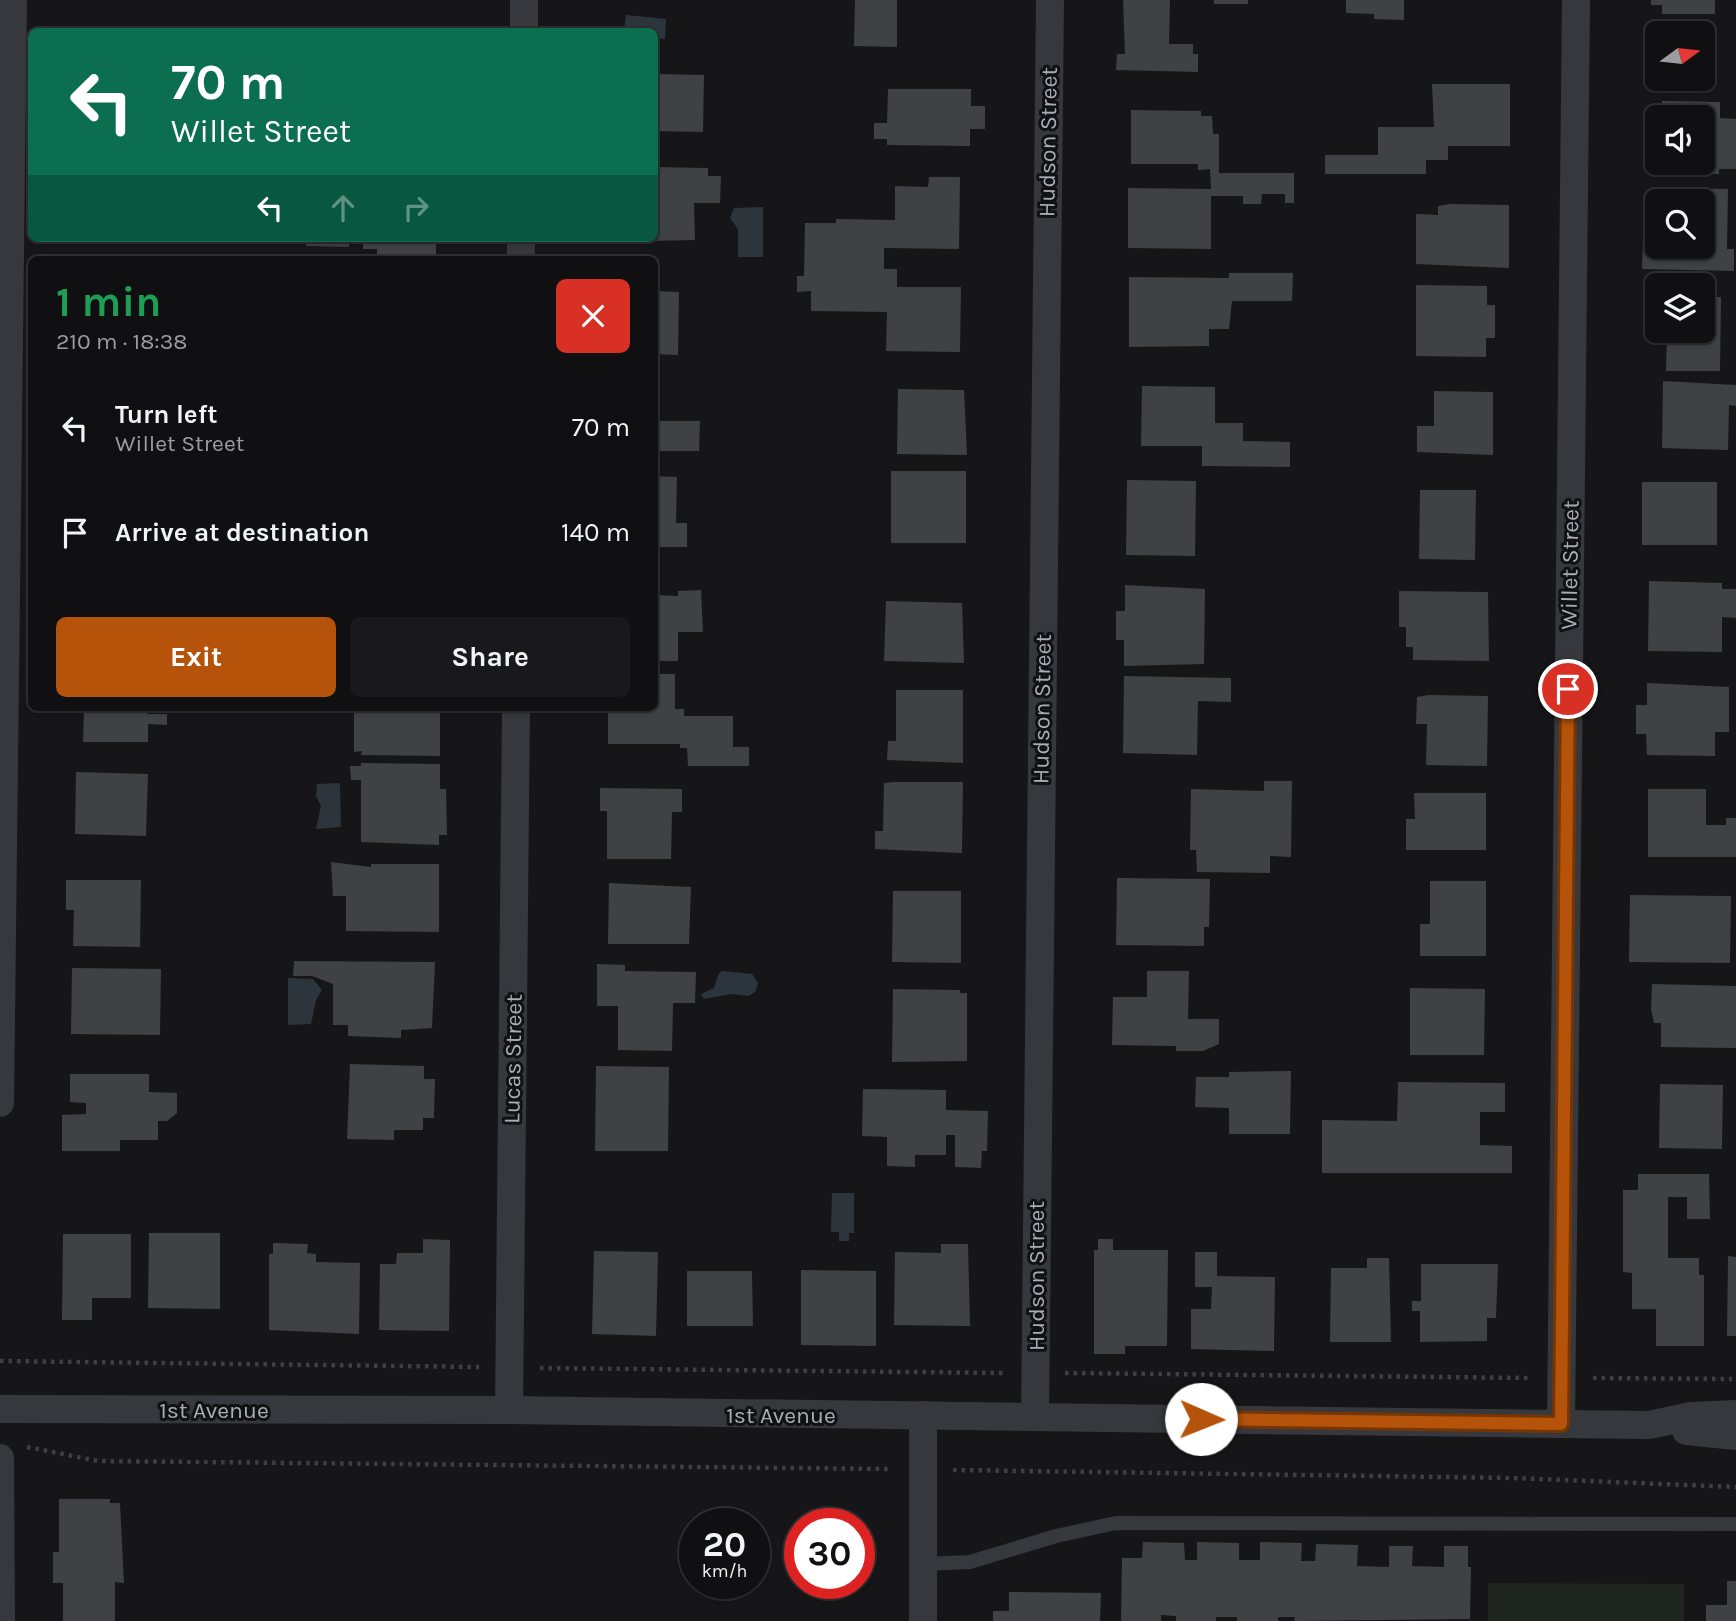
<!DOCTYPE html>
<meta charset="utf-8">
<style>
body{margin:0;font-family:Karla,sans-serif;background:#19191b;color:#f1f3f6;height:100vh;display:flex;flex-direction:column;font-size:26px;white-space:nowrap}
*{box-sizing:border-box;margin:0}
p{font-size:23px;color:#9c9d9f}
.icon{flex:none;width:38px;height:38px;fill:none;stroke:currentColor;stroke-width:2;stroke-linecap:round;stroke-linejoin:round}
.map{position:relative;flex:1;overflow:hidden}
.details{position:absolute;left:28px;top:256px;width:630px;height:455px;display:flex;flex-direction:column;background:#101012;border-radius:10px;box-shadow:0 2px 5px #0004,0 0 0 2px #303032}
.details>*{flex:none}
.hud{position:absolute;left:28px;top:28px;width:630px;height:214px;border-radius:10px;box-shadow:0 2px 5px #0004,0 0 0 2px #303032;background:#0b6e4f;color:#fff;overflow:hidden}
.needle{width:46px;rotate:75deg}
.controls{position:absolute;left:1645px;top:21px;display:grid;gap:14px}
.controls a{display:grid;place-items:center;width:70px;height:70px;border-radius:10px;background:#101012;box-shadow:0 2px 5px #0004,0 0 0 2px #303032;font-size:35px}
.speed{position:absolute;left:679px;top:1508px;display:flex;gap:14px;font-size:35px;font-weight:700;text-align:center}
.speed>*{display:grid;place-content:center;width:91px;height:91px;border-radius:50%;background:#101012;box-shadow:0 2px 5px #0004,0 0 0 2px #303032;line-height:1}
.speed small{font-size:18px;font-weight:400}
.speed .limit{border:10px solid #d22;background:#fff;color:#111}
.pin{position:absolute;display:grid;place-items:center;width:60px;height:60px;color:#fff;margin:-30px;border:4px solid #fff;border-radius:50%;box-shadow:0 2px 7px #0007}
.me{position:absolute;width:77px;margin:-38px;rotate:91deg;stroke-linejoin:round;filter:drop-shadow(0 0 5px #0008)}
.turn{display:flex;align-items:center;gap:24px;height:147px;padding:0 28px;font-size:32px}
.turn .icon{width:91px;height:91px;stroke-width:2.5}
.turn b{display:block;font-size:49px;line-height:60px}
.lanes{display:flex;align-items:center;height:66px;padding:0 28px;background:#0003;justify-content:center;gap:35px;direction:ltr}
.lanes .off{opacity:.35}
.round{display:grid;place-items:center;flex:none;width:74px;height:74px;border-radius:10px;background:#19191b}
.head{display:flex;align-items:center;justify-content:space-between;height:119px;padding:0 28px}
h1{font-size:42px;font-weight:700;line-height:52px;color:#1e9e55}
.cta{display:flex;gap:14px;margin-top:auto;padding:14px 28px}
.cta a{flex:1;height:80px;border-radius:10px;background:#b45309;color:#fff;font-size:28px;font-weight:700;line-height:80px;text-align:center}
.cta a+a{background:#19191b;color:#f1f3f6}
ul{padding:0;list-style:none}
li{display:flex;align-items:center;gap:21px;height:105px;padding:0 28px}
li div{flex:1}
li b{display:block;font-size:26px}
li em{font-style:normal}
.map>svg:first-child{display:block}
.green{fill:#1e261f}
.water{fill:#2c353c}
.building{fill:#404145}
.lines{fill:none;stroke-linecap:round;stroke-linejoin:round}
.path{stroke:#3d3f44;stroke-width:4.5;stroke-dasharray:3.5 5;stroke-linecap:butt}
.service{stroke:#37383d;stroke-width:14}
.minor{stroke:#37383d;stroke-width:28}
.route-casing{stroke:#753606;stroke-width:18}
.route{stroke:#b45309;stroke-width:12}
.labels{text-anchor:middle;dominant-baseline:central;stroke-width:6;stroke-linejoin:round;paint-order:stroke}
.street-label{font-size:23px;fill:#a8adb8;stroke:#111113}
</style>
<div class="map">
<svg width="1736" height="1621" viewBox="0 0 1736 1621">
<rect width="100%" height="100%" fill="#161618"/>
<!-- green -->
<polygon class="green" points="1488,1583 1684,1584 1684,1621 1488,1621"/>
<!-- water -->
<g class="water">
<polygon points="626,15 666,19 665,39 655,38 654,32 624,31"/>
<polygon points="763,207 763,257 738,257 738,229 730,218 734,208"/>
<polygon points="340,783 341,827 316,829 321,806 316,796 317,784"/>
<polygon points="722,971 752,974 758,983 756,991 749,996 731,994 704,999 701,994 714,988 718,975"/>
<polygon points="288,978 313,979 322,990 316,1000 311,1024 288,1025"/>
<polygon points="832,1193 854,1193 854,1233 849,1233 849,1241 839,1241 839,1232 831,1232"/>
</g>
<!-- building -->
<g class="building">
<polygon points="855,0 897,0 897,47 854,46"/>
<polygon points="1123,0 1170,0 1169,44 1193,44 1193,54 1198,54 1198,72 1116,70 1117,54 1125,54"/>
<rect x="1214" y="0" width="34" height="4"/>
<polygon points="1346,0 1404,0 1404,20 1374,19 1374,14 1346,13"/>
<polygon points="1651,0 1715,0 1715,14 1662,14 1662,5 1651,5"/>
<polygon points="654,74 704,75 703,132 654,131"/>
<polygon points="1432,84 1510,84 1510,146 1448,146 1448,160 1426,160 1426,174 1325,174 1325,155 1378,155 1378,127 1434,127"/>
<polygon points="888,89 971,89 971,106 985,106 985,129 970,129 970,146 887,145 887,139 874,139 874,123 887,123"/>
<polygon points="1662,101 1720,102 1720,118 1736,119 1736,169 1719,169 1719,174 1661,173 1661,163 1703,163 1703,117 1662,117"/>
<polygon points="1131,110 1201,111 1201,116 1212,116 1213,134 1219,134 1219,173 1294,173 1294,203 1285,203 1285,194 1262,194 1261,204 1243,204 1243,196 1211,196 1211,249 1128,248 1128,188 1211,189 1210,169 1198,170 1198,164 1131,164"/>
<polygon points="654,167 708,168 708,176 721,176 720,203 694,203 695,240 604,242 604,238 654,238"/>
<polygon points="929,177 960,177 959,249 884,248 884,269 897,269 897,287 961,287 960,352 886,351 887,312 811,311 811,291 797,292 797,276 804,276 805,223 836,223 836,219 895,220 895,186 928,187"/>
<polygon points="1668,188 1728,189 1727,249 1734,249 1734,271 1642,269 1643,237 1655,237 1655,227 1657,247 1703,247 1703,201 1668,201"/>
<polygon points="1451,204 1509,205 1509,268 1416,264 1416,214 1438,215 1438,206"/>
<polygon points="90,238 155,238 155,243 90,242"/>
<polygon points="306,238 350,238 349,247 306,246"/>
<polygon points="363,238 436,238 436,258 377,258 377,249 363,249"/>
<polygon points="1229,273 1293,273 1292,301 1232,301 1229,329 1209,329 1209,346 1129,347 1129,277 1229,278"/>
<polygon points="1416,285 1487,286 1487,305 1495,305 1495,338 1486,338 1486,357 1416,356"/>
<polygon points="654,291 679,292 678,355 654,354"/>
<polygon points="1703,297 1721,297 1720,371 1666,371 1667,331 1703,331"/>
<polygon points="1663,381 1736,385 1736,406 1729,405 1728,450 1662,448"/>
<polygon points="1142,386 1215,387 1215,423 1243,423 1243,441 1290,442 1290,467 1202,466 1202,446 1141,446"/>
<polygon points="898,389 964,390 967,455 897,454"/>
<polygon points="1434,391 1493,392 1493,455 1417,452 1417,426 1434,426"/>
<polygon points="654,421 700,421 699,451 654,451"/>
<rect x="891" y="471" width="75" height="72"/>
<polygon points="654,476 677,477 676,523 687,523 687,547 654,547"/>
<polygon points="1127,480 1196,481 1195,556 1126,555"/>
<rect x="1642" y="482" width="75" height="63"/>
<polygon points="1420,490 1476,490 1475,560 1419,559"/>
<polygon points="1649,581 1722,583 1722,589 1736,589 1736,618 1722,617 1722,652 1648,651"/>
<polygon points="1125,585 1205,589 1204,664 1124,666 1124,640 1116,640 1116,611 1125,611"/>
<polygon points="701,590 703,632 678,632 678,661 654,661 654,595 678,596 678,591"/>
<polygon points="1399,591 1488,592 1489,661 1413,660 1413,647 1406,647 1406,627 1399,627"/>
<polygon points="886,601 962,603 964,663 884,661"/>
<polygon points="654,674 675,674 675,709 684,709 684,716 733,716 733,747 749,747 749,766 688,766 687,748 680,748 680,744 608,744 608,707 654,707"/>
<polygon points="1124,676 1231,678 1231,702 1198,701 1197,755 1123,753"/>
<polygon points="1647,683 1729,687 1729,732 1715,732 1715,756 1647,755 1646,734 1636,734 1636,705 1647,705"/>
<polygon points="896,690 963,690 963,763 887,760 888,741 896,741"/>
<polygon points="1428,695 1488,696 1487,766 1426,765 1427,724 1416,724 1417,697"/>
<polygon points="84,707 147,707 147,714 167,714 167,725 148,724 148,742 83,742"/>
<polygon points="354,707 440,707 440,756 361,755 362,751 354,752"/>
<polygon points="361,763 440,764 440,789 446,789 447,835 439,835 439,845 361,842 361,780 351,780 350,766 361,766"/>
<polygon points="76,772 148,774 146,836 75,834"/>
<polygon points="1264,781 1292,781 1291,857 1270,856 1270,873 1197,872 1196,850 1190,850 1191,789 1264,791"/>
<polygon points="894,782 963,782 962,853 875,849 875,831 883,831 884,783"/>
<polygon points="600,788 682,789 682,812 672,812 671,859 607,859 607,811 600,811"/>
<polygon points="1648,789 1706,789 1706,825 1726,825 1726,818 1736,818 1736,857 1648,857"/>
<polygon points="1414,793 1486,793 1486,850 1406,850 1406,819 1415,819"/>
<polygon points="331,862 371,867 371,864 439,864 439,932 346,931 346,896 333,896"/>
<polygon points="1117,878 1210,879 1209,927 1204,927 1204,946 1116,945"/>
<polygon points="66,880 141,880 140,947 73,946 74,910 66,910"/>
<polygon points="1430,881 1486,881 1486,956 1420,956 1420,924 1430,924"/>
<polygon points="609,883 691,887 689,944 608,944"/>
<polygon points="893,891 961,891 961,963 892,962"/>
<polygon points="1630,895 1731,896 1730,963 1629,962"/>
<polygon points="294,961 435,962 432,1028 401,1030 401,1038 348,1036 348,1025 333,1025 333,984 312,976 293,976"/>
<polygon points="597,964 625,965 625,971 696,972 695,1003 673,1003 672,1051 618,1050 618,1006 597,1006"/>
<polygon points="72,968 161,969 160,1035 71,1034"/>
<polygon points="1147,971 1189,971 1188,1019 1219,1019 1219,1044 1203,1051 1176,1051 1176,1046 1112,1045 1113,997 1147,997"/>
<polygon points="1652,984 1736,986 1736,1048 1661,1047 1661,1023 1654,1023 1651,1009"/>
<polygon points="1410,988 1485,989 1484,1055 1410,1055"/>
<polygon points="893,989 960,990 960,993 967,993 967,1061 892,1062"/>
<polygon points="350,1064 424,1066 424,1079 435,1079 434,1118 423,1118 423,1130 394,1130 394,1140 347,1139"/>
<polygon points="596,1066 669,1067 668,1151 595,1151"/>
<polygon points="1291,1071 1290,1134 1229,1134 1229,1108 1195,1107 1196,1077 1229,1077 1229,1072"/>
<polygon points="70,1074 149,1074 149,1092 177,1093 177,1113 167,1121 158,1121 158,1140 120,1140 120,1151 62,1151 62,1115 86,1114 86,1103 70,1102"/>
<polygon points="1398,1082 1505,1083 1505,1112 1480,1112 1480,1145 1512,1146 1512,1173 1322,1173 1322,1120 1397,1121"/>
<polygon points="1660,1084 1723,1085 1722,1149 1659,1148"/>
<polygon points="863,1089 946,1090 946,1110 988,1111 987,1151 982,1151 981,1168 955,1167 955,1135 946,1135 946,1155 915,1155 915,1167 887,1166 887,1137 862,1136"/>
<polygon points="1638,1174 1709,1174 1710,1219 1687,1219 1687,1197 1668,1197 1668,1258 1699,1258 1699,1275 1704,1275 1704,1346 1656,1346 1656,1309 1632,1309 1632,1273 1623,1272 1623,1190 1638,1190"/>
<polygon points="149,1233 220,1233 220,1309 148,1308"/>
<polygon points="63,1234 131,1234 131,1298 92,1298 92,1320 62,1320"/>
<polygon points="423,1239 450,1240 449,1331 379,1330 380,1264 396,1264 397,1253 423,1253"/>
<polygon points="1098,1239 1113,1239 1113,1250 1168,1250 1167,1346 1125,1346 1125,1354 1094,1354 1094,1250 1098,1250"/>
<polygon points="273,1243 308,1244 307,1253 316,1254 316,1262 360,1263 359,1334 269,1330 269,1254 273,1254"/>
<polygon points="941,1244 968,1244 970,1326 894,1325 895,1252 941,1253"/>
<polygon points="594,1251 658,1252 656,1336 592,1334"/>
<polygon points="1195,1252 1217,1252 1217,1276 1275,1277 1274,1351 1191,1349 1191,1309 1211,1309 1212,1287 1195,1287"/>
<polygon points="1728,1256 1736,1257 1736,1336 1727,1336"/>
<polygon points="1367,1258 1389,1258 1391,1342 1330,1342 1331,1268 1367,1268"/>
<polygon points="1421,1264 1498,1264 1496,1318 1487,1318 1487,1341 1420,1342 1420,1311 1412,1311 1412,1301 1421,1301"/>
<polygon points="801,1270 876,1271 876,1346 801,1345"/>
<polygon points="687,1271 752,1271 753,1326 687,1326"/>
<polygon points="59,1499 110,1499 110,1503 120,1503 124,1583 115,1582 115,1621 63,1621 63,1583 53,1583 53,1552 59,1552"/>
<polygon points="1143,1542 1184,1543 1185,1560 1197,1560 1197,1542 1239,1543 1239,1560 1260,1560 1260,1542 1302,1543 1301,1561 1315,1561 1316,1544 1358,1545 1357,1566 1389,1567 1389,1546 1413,1546 1412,1566 1444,1567 1444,1546 1468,1546 1468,1567 1471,1567 1470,1619 1294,1621 1295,1617 1278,1617 1278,1621 1237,1621 1237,1617 1216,1617 1216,1621 1176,1621 1176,1616 1161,1615 1161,1621 1121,1621 1122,1558 1142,1558"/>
<polygon points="1727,1581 1736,1581 1736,1621 1706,1621 1706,1605 1727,1605"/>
<polygon points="1009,1592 1101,1593 1100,1621 993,1621 993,1611 1009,1611"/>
</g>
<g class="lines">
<!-- path -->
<g class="path">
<polyline points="0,1361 479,1367"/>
<polyline points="540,1368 1004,1373"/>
<polyline points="1065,1373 1532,1378"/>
<polyline points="1593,1378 1732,1379"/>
<polyline points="27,1447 98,1461 892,1469"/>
<polyline points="953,1470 1514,1478 1736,1487"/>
</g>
<!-- service -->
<polyline class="service" points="923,1564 970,1562 1056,1536 1116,1523 1736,1524"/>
<!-- minor -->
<g class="minor">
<polyline points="524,32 524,0"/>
<polyline points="521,259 521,238"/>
<polyline points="0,1103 13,0"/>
<polyline points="0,1409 509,1410 1561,1424 1649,1425 1691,1416 1736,1414"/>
<polyline points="509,1410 516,707"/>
<polyline points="1035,1417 1050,0"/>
<polyline points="1561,1424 1576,0"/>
<polyline points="1686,1431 1736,1436"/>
<polyline points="0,1458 1,1621"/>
<polyline points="923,1621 923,1415"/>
</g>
</g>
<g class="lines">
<!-- route casing -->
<g class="route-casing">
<polyline id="route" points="1201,1419 1561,1424 1568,689"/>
</g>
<!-- route -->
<use href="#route" class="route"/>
</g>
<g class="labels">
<!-- street labels -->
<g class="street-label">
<text transform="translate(1048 142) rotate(-89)">Hudson Street</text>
<text transform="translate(1570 565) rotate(-89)">Willet Street</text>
<text transform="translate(1042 709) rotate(-89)">Hudson Street</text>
<text transform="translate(513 1059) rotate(-89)">Lucas Street</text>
<text transform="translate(1036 1276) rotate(-90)">Hudson Street</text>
<text x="214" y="1410">1st Avenue</text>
<text x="781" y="1415">1st Avenue</text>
</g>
</g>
</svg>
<div class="controls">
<a><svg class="needle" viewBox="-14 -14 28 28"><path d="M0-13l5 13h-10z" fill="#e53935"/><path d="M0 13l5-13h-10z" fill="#9c9d9f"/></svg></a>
<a><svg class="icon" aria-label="sound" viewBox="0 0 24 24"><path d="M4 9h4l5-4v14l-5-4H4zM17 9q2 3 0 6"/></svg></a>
<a><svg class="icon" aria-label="search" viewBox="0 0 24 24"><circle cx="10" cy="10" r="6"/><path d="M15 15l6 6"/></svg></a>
<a><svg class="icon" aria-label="layers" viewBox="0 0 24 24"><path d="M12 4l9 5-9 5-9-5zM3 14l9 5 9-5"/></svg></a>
</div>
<div class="speed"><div>20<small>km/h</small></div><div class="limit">30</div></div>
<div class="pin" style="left:1568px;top:689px;background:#d93025"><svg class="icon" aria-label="arrive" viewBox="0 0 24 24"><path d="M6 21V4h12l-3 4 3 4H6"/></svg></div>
<svg class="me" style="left:1201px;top:1419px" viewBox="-20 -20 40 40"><circle r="19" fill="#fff"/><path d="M0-13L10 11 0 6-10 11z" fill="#b45309"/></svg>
<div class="hud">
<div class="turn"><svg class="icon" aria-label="left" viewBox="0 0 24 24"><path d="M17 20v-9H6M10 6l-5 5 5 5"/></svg><div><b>70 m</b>Willet Street</div></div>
<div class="lanes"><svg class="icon" aria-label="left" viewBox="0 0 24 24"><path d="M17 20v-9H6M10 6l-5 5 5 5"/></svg><svg class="icon off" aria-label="ahead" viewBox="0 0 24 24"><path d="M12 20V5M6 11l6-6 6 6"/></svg><svg class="icon off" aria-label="right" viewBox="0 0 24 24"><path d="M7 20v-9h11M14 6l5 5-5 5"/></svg></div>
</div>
<section class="details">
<div class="head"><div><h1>1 min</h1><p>210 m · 18:38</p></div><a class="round" style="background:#d93025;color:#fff"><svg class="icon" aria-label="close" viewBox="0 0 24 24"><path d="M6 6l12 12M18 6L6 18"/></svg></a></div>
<ul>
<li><svg class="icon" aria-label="left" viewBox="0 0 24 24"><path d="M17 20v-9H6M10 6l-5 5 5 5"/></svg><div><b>Turn left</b><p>Willet Street</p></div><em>70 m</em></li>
<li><svg class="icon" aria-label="arrive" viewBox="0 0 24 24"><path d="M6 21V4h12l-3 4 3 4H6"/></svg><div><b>Arrive at destination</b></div><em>140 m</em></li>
</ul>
<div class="cta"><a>Exit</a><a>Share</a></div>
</section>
</div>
